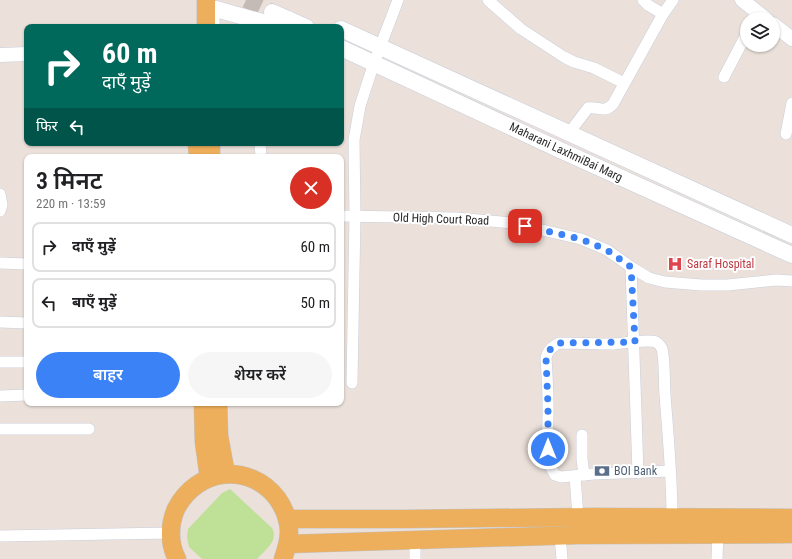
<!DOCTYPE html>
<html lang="hi">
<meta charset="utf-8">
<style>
body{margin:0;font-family:"Roboto Condensed","Noto Sans Devanagari",sans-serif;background:#f6f6f6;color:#202124;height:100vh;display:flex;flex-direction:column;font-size:15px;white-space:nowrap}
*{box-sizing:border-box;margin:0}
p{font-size:13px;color:#757577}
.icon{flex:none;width:22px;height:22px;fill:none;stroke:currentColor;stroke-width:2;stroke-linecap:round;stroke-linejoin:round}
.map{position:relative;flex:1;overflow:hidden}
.drawer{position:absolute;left:24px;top:154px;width:320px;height:252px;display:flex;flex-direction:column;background:#fff;border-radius:8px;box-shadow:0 1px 3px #0004}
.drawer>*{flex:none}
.guide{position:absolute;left:24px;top:24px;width:320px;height:122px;border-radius:8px;box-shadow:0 1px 3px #0004;background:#00695c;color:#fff;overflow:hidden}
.fabs{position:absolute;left:740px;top:12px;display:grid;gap:8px}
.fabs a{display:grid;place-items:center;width:40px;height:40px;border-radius:50%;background:#fff;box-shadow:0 1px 3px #0004;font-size:20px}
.pin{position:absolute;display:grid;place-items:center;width:34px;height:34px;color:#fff;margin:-17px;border-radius:8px;box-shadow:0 2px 6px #0006}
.me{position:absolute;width:44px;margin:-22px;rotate:0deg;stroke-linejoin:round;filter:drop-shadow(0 0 3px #0008)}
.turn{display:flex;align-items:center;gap:14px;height:84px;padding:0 12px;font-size:18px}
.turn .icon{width:52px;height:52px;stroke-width:2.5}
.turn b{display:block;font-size:28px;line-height:34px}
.then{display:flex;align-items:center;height:38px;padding:0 12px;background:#0003;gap:8px;font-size:15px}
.round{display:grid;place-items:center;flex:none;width:42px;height:42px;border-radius:21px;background:#f6f6f6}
.overview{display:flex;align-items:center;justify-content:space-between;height:68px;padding:0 12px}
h1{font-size:24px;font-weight:600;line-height:30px}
.button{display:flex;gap:8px;margin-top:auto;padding:8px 12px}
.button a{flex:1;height:46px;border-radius:24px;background:#3b82f6;color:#fff;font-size:16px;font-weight:600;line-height:46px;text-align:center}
.button a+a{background:#f6f6f6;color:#202124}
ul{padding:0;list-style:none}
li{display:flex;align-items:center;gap:12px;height:50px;margin:0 8px 6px;padding:0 4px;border:2px solid #e0e0e0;border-radius:8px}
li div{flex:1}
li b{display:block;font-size:15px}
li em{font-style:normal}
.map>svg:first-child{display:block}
.green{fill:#bee197}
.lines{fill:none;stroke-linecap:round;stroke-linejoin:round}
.secondary-tunnel{stroke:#c4bbb6;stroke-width:16;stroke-dasharray:16 8;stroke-linecap:butt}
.minor-casing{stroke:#c8cfda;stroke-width:12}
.tertiary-casing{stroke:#c8cfda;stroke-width:15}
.secondary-casing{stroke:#c8cfda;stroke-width:17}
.primary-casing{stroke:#c3c3c3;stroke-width:19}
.minor{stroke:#fff;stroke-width:11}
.tertiary{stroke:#fff;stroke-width:14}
.secondary{stroke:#fff;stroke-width:16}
.primary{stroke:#edaf5c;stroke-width:18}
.route{stroke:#3b82f6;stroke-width:7;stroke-dasharray:0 12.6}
.labels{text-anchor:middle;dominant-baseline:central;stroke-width:4;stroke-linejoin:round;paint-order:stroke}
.street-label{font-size:12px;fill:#282828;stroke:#fff}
.health-label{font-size:12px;fill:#be3a42;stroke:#fff;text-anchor:start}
.service-label{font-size:12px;fill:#4e5e75;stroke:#fff;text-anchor:start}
</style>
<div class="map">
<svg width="792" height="559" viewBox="0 0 792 559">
<rect width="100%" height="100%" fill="#ebe0da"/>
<!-- green -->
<path class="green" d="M230 489 272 528C279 541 265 550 257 559H202L189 547 187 537 188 529 222 493Z"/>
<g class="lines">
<!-- secondary-tunnel -->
<polyline class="secondary-tunnel" points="246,0 272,12"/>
<!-- minor casing -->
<g class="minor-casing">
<g id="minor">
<polyline points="488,0 521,29 564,57 574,62 594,68 624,83"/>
<polyline points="643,0 648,5 663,14"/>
<polyline points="724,77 747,33"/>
<path d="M569 133 588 108C598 106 604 114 613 104L663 14 673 0"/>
<polyline points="786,134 792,103"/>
<polyline points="260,143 261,157"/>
<polyline points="0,194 2,205 0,211"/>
<polyline points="341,216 456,218 512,223 581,239 607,250 631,267 649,278 665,282 701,285 728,285 776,280 792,281"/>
<polyline points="0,263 27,264"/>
<polyline points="631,267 638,473"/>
<polyline points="0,322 27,323"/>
<polyline points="0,362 27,362"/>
<polyline points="352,383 355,216 354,140 360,106 374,63 398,0"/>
<polyline points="0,396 27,395"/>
<polyline points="0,429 89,429"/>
<polyline points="582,435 582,459 584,475"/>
<path d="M670 471 594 474 561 477 555 475C543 459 549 425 548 405 548 389 547 373 546 358 548 350 552 347 559 343 577 343 596 344 614 344 624 343 649 339 656 342 659 344 661 346 662 349 665 359 664 383 665 395 668 435 672 476 672 517"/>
<polyline points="575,476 578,517"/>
<polyline points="0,536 170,533"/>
<polyline points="560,536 562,559"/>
<polyline points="415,540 415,559"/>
<polyline points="717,559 718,534"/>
</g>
</g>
<!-- tertiary casing -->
<g class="tertiary-casing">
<g id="tertiary">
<polyline points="742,0 766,19"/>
<polyline points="773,24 792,39"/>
<polyline points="0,55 27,54"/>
</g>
</g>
<!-- secondary casing -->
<g class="secondary-casing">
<g id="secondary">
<polyline points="272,12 306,27"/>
<polyline points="212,27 211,13 216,9 273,25 282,26 286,23 288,19"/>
<polyline points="341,29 792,235"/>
<polyline points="341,48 560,150 792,255"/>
</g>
</g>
<!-- primary casing -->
<g class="primary-casing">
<g id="primary">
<polyline points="206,0 206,27"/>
<polyline points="197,143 198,157"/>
<polyline points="211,143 211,157"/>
<polyline points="203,403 204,442 209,478"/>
<polyline points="218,403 219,436 226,474"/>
<polyline points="287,519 403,519 593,517 792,518"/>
<polyline points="288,544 578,535 792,534"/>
<path d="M177 559C169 544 169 525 176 509 197 468 249 462 277 498 284 508 289 520 289 532 289 542 286 550 283 559"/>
</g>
</g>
<!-- minor -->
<use href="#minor" class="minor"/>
<!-- tertiary -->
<use href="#tertiary" class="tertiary"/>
<!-- secondary -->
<use href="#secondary" class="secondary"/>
<!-- primary -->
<use href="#primary" class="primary"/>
</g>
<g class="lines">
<!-- route -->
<path class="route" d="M525 226 581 239 607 250 631 267 635 342 559 343C552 347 548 350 546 358L548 406V449"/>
</g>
<!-- icons -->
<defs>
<g id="hospital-bare" transform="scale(1.2)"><path d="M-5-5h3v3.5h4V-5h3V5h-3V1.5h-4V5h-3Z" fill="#e0444e" stroke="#fff" stroke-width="2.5" paint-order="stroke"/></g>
<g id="bank-bare" transform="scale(1.2)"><path d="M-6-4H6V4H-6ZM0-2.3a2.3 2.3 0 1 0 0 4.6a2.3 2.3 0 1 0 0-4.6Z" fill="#5c6f8a" stroke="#fff" stroke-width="2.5" paint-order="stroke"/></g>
</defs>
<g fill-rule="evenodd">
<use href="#hospital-bare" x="675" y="264"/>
<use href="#bank-bare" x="602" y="471"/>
</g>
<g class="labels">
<!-- street labels -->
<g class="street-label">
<text transform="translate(566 152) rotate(25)">Maharani LaxhmiBai Marg</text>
<text transform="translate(441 219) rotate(2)">Old High Court Road</text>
</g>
<!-- health labels -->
<g class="health-label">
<text x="687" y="264">Saraf Hospital</text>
</g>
<!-- service labels -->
<g class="service-label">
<text x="614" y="471">BOI Bank</text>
</g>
</g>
</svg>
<div class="fabs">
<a><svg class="icon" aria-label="layers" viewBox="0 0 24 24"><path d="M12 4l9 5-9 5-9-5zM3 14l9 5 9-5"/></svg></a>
</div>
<div class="pin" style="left:525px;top:226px;background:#d93025"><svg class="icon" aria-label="arrive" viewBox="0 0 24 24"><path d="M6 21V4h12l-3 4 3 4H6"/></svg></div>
<svg class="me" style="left:548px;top:449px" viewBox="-20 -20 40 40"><circle r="17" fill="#3b82f6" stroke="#fff" stroke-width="3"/><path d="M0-11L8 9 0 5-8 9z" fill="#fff"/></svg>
<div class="guide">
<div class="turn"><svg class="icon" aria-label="right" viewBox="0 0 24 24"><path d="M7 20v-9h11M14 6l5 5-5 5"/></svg><div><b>60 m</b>दाएँ मुड़ें</div></div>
<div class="then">फिर<svg class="icon" aria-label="left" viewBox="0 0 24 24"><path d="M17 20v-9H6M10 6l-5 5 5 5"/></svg></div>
</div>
<section class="drawer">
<div class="overview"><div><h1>3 मिनट</h1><p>220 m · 13:59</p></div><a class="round" style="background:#d93025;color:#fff"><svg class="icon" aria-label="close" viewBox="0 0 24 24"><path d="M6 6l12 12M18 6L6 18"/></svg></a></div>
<ul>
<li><svg class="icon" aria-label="right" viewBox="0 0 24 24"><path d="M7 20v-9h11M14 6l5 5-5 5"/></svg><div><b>दाएँ मुड़ें</b></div><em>60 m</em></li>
<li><svg class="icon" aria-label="left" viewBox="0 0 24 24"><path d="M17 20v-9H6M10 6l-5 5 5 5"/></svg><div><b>बाएँ मुड़ें</b></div><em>50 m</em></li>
</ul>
<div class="button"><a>बाहर</a><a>शेयर करें</a></div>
</section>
</div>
